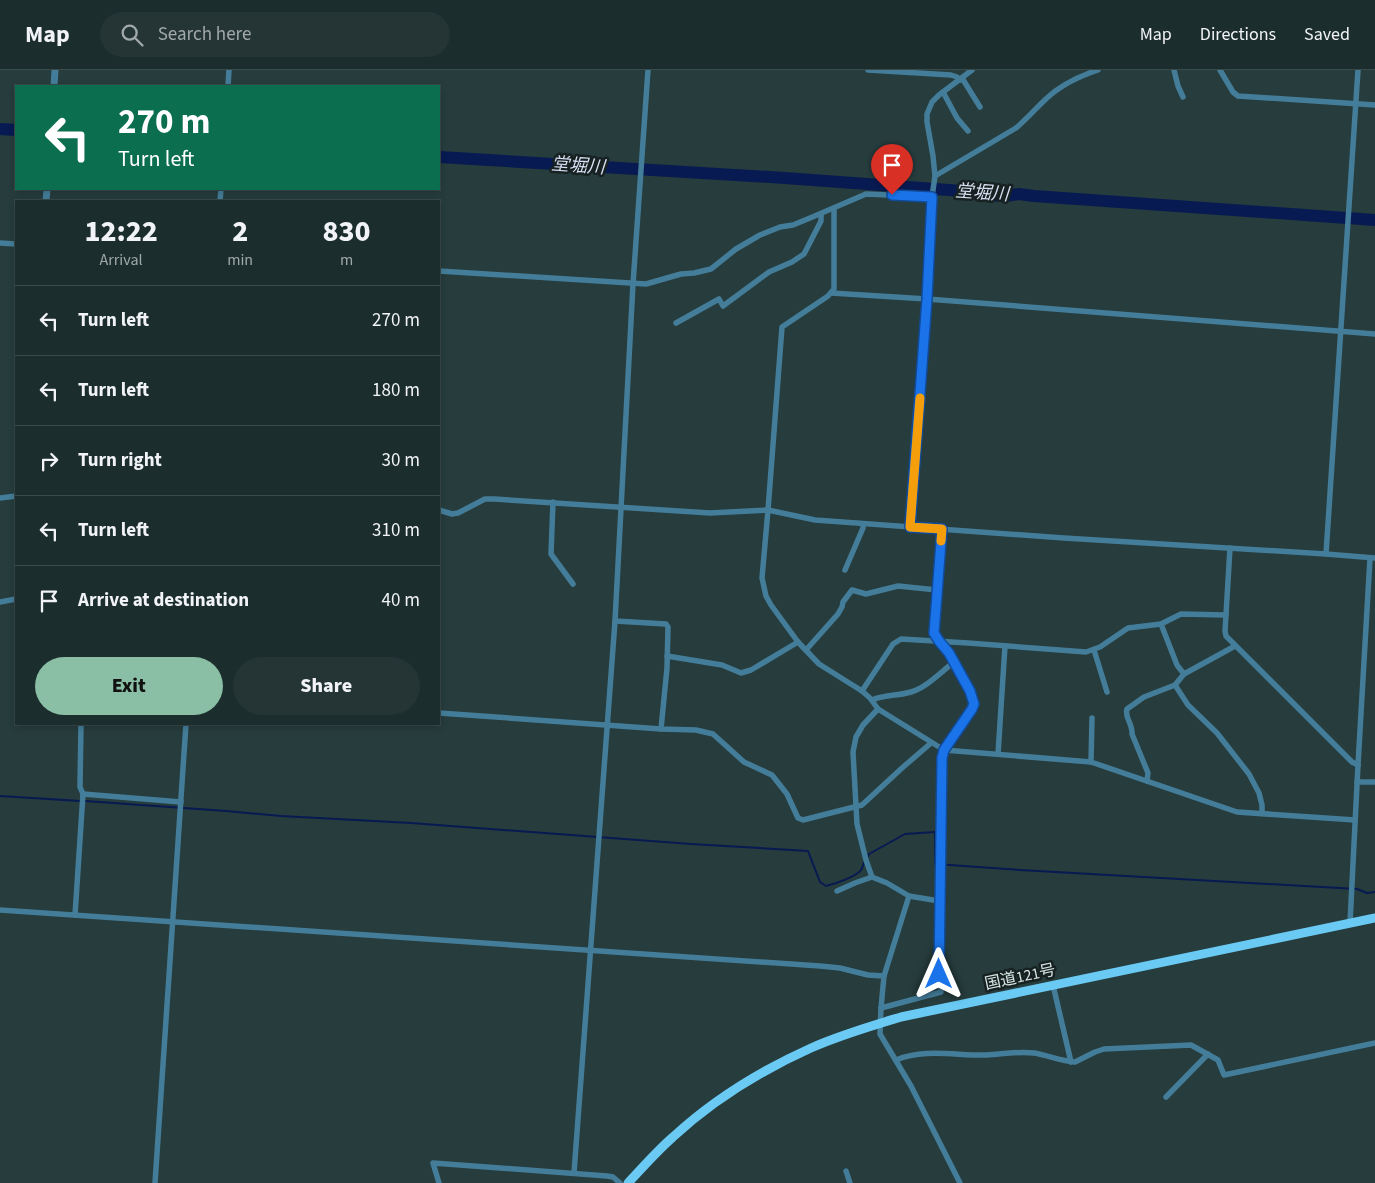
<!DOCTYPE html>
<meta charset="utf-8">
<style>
body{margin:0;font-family:"Source Sans 3","Noto Sans JP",sans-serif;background:#253536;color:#f1f3f6;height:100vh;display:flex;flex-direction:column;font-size:19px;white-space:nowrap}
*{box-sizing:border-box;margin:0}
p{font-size:16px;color:#a0a8aa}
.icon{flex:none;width:28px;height:28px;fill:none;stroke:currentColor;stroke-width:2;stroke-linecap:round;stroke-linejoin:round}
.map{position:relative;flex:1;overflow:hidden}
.side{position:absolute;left:15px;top:130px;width:425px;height:525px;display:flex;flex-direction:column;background:#1c2d2e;border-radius:0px;box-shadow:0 2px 8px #0003,0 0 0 1px #3a494a}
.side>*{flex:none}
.banner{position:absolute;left:15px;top:15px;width:425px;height:105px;border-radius:0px;box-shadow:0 2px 8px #0003,0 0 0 1px #3a494a;background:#0b6e4f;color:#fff;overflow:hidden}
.pin{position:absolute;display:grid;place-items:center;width:42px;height:42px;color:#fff;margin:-51px -21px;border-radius:50% 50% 50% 0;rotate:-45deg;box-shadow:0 0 5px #0007}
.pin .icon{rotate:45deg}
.me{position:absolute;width:55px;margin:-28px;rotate:0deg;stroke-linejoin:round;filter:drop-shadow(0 0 4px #0008)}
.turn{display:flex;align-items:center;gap:18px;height:105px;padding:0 20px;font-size:22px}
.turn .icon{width:65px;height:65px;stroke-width:2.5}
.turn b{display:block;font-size:35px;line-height:42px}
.eta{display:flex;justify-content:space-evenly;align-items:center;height:85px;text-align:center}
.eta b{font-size:30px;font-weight:800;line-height:35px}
.button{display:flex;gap:10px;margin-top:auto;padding:10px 20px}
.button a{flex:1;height:58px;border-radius:30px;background:#8abfa5;color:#111;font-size:20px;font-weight:800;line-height:58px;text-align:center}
.button a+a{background:#253536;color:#f1f3f6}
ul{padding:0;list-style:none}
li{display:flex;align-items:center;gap:15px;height:70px;padding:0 20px;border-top:1px solid #3a494a}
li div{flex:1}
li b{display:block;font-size:19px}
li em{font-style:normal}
header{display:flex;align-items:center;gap:30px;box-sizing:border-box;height:70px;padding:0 25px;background:#1c2d2e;border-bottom:1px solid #3a494a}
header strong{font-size:24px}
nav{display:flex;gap:28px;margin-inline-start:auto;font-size:18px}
.search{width:350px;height:45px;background:#253536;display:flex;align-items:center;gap:12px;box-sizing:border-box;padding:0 18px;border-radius:28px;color:#a0a8aa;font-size:19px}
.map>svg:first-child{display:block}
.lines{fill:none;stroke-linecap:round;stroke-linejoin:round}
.stream{stroke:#071a52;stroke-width:2}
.river{stroke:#071a52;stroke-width:12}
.minor{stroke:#447d99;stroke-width:5.5}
.tertiary{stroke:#447d99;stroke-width:7}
.trunk{stroke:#6acaf4;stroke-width:9}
.route-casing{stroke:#114b97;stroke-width:12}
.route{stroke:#1a73e8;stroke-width:9}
.slow{stroke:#f59e0b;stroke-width:9}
.labels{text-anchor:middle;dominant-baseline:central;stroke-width:5;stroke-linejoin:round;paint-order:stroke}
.street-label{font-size:16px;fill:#d8e5e5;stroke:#172121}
.water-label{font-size:18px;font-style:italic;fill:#d6dff1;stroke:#172121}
</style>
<header>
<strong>Map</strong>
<div class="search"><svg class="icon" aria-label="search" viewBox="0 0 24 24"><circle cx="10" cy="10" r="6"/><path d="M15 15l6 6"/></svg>Search here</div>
<nav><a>Map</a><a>Directions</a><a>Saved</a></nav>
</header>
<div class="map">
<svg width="1375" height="1113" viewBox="0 0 1375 1113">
<rect width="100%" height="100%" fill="#263c3d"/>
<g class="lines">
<!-- stream -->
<g class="stream">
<polyline points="0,726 80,731"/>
<path d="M85 731 226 741 281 746 411 753 691 774 808 781 820 812 826 816C834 814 856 807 861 800 862 799 864 793 864 792"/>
<polyline points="867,788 869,784 905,764 935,762 935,794 1020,800 1357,819 1367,823 1375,822"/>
</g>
<!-- river -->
<g class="river">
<polyline points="0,59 16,60"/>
<polyline points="439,87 785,108 962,121 988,125 1005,126 1019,124 1034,126 1375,150"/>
</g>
<!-- minor -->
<g class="minor">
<polyline points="868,0 951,5 957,7 960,10"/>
<polyline points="1174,0 1178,16 1183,27"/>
<polyline points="1220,0 1233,22 1238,26 1375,35"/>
<polyline points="962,8 980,37"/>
<polyline points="228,16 229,0"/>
<polyline points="943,22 957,48 968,61"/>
<path d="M935 106 1016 58C1027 49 1036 38 1047 28 1061 15 1080 6 1098 0"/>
<polyline points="220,131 221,119"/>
<polyline points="834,139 834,219 828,226 782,257 768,440 762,508 766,526 771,535 798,572 819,594 862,621 870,628 878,639 944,680 1091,692 1237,742 1355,750"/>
<polyline points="0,173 16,174"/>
<polyline points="439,201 646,214 681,204 694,203 711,199 736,179 760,165 780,157 793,155 810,148 866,124 932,127"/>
<polyline points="831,223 927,229 1375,264"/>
<polyline points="676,253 719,229 723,236 769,202 792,192 804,184 821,151 821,144"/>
<polyline points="0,428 16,426"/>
<polyline points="553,432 551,484 573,514"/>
<polyline points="439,440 452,444 458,443 485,429 494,429 710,443 768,440 815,450 1064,468 1326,484 1375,488"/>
<polyline points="910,457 927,229 932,127 935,106 933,86 927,52 927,44 932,32 939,25 972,0"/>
<polyline points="1230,478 1225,561 1226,566 1352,692 1358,695"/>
<polyline points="1326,484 1358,0"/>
<polyline points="845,500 863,458 863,454"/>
<polyline points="0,532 16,529"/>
<polyline points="615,551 666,554 668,557 667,598 661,659"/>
<polyline points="1161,554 1177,595 1184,604"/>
<polyline points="1235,576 1184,604 1175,615 1188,635 1217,663 1249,704 1259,723 1262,735 1262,743"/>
<polyline points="806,580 838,544 842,537 843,532 852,520 866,524 898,516 937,520"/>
<polyline points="1094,580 1107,622"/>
<polyline points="667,586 722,595 741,603 751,600 798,572"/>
<polyline points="862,621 893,574 901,569 968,573 1086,582 1100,577 1128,558 1161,554 1181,544 1226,545"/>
<path d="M872 630C885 624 898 626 911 622 927 617 941 602 954 592"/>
<polyline points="878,639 863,655 856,667 853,682 857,754 866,790 872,807 887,813 909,826 939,831"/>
<polyline points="439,643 661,659 696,660 713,664 744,692 772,705 787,724 798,748 803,750 862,735 902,698 931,673"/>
<polyline points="998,684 1005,576"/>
<polyline points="1091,692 1092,648"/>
<path d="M1147 711 1148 703 1132 664C1133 654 1124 647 1127 639L1144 627 1175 615"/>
<polyline points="1357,712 1375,712"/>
<polyline points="83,724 181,732"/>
<polyline points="837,821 855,813 872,807"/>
<polyline points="909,826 884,906 881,938 880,964 911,1016 960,1113"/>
<polyline points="0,840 820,896 840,898 868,905 884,906"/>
<polyline points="75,845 83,724 80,717 81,654"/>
<polyline points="1350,853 1358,695 1370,488"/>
<polyline points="1053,915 1071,992"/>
<polyline points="881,938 941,922 939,903 939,831 942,688 944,680 972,639 974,634 970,621 949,583 939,571 935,563 942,459"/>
<path d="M896 990C925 978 957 986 987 985 1003 984 1018 981 1034 983 1047 985 1061 991 1075 992L1095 982 1104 979 1191 975 1218 990 1224 1005 1375 973"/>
<polyline points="1166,1027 1208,984"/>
<polyline points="846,1101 850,1113"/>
<polyline points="574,1103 615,551 633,214 648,0"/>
<polyline points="155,1113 186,654"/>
<polyline points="439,1113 433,1093 607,1106 613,1107 620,1113"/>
</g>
<!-- tertiary -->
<g class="tertiary">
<polyline points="54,16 55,0"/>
<polyline points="46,131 47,119"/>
</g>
<!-- trunk -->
<path class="trunk" d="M628 1113C643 1097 657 1081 673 1067 713 1030 762 1000 811 978 840 965 871 956 901 947L1375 848"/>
</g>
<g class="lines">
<!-- route casing -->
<g class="route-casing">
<polyline id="route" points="892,125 932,127 927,229 910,457 942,459 934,563 939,571 949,583 970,621 974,634 972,639 944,680 942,688 939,904"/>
</g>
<!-- route -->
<use href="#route" class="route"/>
<!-- slow -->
<polyline class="slow" points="920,328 910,457 942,459 941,471"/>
</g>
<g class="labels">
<!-- street labels -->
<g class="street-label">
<text transform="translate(1020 907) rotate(-12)">国道121号</text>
</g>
<!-- water labels -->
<g class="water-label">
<text transform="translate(578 96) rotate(4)">堂堀川</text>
<text transform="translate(982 123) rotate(4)">堂堀川</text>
</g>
</g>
</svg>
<div class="pin" style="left:892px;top:125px;background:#d93025"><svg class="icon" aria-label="arrive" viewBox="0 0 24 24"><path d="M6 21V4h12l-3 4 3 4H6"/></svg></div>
<svg class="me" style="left:939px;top:904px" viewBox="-20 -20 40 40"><path d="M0-17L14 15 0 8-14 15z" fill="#1a73e8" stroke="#fff" stroke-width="4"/></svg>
<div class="banner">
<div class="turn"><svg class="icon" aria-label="left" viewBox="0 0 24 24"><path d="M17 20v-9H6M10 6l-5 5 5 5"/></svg><div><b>270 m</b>Turn left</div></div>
</div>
<section class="side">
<div class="eta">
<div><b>12:22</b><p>Arrival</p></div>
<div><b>2</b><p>min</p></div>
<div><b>830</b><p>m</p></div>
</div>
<ul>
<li><svg class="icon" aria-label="left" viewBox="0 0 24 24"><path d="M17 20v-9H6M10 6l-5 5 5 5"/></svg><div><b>Turn left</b></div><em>270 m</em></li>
<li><svg class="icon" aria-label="left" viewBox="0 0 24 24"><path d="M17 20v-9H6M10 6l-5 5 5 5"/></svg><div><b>Turn left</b></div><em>180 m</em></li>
<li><svg class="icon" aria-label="right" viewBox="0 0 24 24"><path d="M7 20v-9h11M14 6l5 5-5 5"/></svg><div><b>Turn right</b></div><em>30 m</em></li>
<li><svg class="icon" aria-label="left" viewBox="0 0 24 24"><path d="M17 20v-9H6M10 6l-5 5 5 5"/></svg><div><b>Turn left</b></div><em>310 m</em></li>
<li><svg class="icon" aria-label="arrive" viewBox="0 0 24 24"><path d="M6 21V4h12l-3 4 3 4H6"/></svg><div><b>Arrive at destination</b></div><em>40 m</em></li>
</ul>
<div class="button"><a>Exit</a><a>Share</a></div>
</section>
</div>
